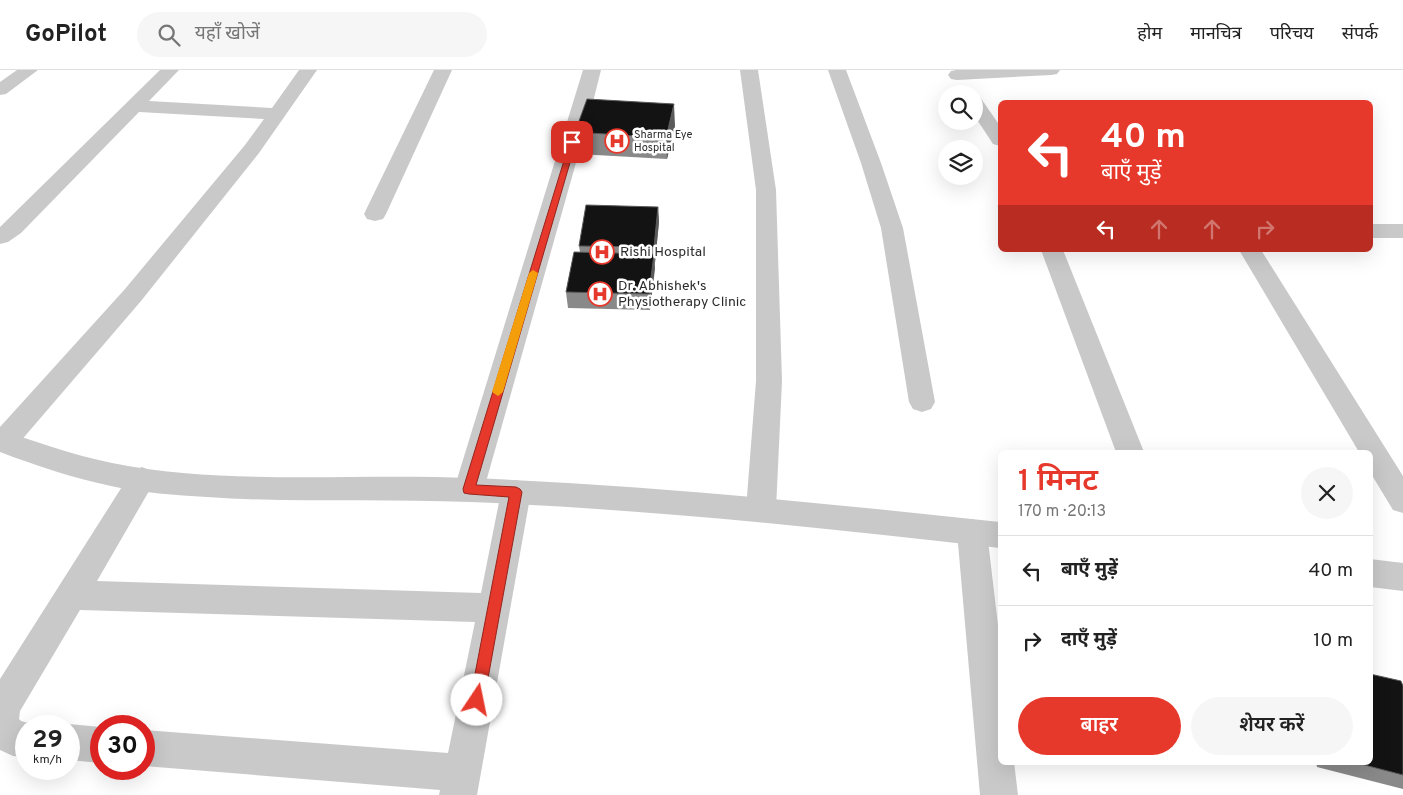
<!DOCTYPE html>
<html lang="hi">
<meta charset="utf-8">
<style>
body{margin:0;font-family:Overpass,"Noto Sans Devanagari",sans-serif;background:#f6f6f6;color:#222;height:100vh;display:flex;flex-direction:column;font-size:19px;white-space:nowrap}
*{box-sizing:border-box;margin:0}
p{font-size:16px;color:#767676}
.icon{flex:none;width:28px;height:28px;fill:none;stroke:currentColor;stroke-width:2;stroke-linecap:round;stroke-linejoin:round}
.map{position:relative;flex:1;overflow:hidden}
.drawer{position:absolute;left:998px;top:380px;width:375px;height:315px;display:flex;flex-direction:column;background:#fff;border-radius:8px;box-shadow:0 5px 20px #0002}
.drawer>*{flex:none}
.guide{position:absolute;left:998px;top:30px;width:375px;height:152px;border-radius:8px;box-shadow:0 5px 20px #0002;background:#e6382b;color:#fff;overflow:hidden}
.fabs{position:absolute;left:938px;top:15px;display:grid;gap:10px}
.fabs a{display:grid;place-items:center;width:45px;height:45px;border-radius:50%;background:#fff;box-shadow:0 5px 20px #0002;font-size:25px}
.speed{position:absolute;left:15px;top:645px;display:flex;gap:10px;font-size:25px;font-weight:700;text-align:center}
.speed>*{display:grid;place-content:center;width:65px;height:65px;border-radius:50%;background:#fff;box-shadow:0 5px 20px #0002;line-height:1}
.speed small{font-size:12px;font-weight:400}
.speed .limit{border:8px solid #d22;background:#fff;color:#111}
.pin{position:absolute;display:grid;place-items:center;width:42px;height:42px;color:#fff;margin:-21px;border-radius:10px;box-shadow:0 2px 8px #0006}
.me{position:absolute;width:55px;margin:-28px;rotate:11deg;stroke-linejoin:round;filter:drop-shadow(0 0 4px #0008)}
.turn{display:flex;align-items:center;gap:18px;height:105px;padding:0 20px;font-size:22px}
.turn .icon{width:65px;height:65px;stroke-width:2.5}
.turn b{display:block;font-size:35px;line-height:42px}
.lanes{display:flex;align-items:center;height:48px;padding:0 20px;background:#0003;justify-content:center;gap:25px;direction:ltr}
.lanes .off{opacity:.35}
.round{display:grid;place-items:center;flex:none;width:52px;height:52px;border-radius:26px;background:#f6f6f6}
.headline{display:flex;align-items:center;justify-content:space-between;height:85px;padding:0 20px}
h1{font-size:30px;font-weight:600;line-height:38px;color:#e6382b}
.primary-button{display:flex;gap:10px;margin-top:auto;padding:10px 20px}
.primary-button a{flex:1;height:58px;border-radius:30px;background:#e6382b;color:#fff;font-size:20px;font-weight:600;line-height:58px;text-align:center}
.primary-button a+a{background:#f6f6f6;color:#222}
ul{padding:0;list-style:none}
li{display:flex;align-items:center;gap:15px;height:70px;padding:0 20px;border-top:1px solid #e0e0e0}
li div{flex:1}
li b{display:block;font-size:19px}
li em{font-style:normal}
header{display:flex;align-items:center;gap:30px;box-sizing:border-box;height:70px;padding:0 25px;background:#fff;border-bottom:1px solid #e0e0e0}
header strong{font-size:24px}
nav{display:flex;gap:28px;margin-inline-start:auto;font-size:18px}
.search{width:350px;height:45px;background:#f6f6f6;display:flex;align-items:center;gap:12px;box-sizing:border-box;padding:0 18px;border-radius:28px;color:#767676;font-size:19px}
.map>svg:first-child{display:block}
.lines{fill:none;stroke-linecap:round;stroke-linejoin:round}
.minor{fill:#c9c9c9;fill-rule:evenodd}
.tertiary{fill:#c9c9c9;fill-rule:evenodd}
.wall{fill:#898989}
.shaded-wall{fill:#5a5a5a}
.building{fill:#131313;stroke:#5a5a5a}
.route{fill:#e6382b;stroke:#96241c}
.slow{fill:#f59e0b}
.labels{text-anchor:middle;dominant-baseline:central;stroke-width:5;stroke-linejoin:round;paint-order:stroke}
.far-poi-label{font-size:11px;fill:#2c2c2c;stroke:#fff;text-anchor:start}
.poi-label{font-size:14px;fill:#2c2c2c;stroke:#fff;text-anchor:start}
</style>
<header>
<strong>GoPilot</strong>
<div class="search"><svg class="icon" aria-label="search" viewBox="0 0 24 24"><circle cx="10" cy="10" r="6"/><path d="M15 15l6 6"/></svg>यहाँ खोजें</div>
<nav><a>होम</a><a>मानचित्र</a><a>परिचय</a><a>संपर्क</a></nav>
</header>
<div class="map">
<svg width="1403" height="725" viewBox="0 0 1403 725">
<rect width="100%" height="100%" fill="#fff"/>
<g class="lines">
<!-- minor -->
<g class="minor">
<polygon points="17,0 38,0 6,24 0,25 0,12"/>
<polygon points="160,0 179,0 149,31 272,38 299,0 317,0 259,83 141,231 13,380 0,382 0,357 125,219 245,75 264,49 139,42 21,163 8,172 0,174 0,157"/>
<polygon points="434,0 452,0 386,144 383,149 375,151 367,149 364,144"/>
<polygon points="583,0 601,0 592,36 484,419 479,428 469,431 459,428 454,419"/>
<polygon points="740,0 758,0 776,120 782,311 776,439 771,448 761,452 751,448 746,439 756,311 756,120"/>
<polygon points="828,0 846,0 881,93 903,158 935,332 931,339 922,342 913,339 909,332 881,158 861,93"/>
<polygon points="956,0 1060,0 1057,4 1051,5 957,10 951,9 948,5 951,1"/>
<polygon points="974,26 980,27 1000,56 1000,76 993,74 974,45"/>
<rect x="1370" y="154" width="33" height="14"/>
<polygon points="1041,180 1063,180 1144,382 1116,382"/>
<polygon points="1239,180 1261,180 1403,406 1403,443 1393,440 1370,402 1370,382 1359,382"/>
<polygon points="142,397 152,401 156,409 97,511 481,523 501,422 506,413 516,410 526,413 531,422 477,725 439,725 440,720 144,696 144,660 448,683 475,552 80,540 20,641 19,649 21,651 39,656 26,656 26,687 13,686 0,680 0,609 132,401"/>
<polygon points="972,449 983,453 987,462 1000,572 1000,692 1014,692 1018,725 980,725 957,462 961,453"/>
<polygon points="69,654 101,657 101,693 69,690 69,656 63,656"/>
</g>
<!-- tertiary -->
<g class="tertiary">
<path d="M0 360C37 372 73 385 112 393 226 416 353 403 470 408 647 415 824 433 1000 452V478C824 458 647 439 470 432 382 429 294 433 207 427 175 425 143 423 111 416 73 408 37 396 0 382Z"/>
<polygon points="1370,489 1403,493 1403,521 1370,517"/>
</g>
</g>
<!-- wall -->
<g class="wall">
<polygon points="675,56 667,89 578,84 575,62"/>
<polygon points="658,137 659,152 650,240 568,238 566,222 580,182 579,176"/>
<polygon points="1403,616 1403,719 1317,697 1316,692 1370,692"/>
</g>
<!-- shaded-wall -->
<g class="shaded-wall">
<polygon points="674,34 675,56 667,89 666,68"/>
<polygon points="658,137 659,152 655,193 654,177"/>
<polygon points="654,184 655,199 650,240 649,224"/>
</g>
<!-- building -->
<g class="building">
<polygon points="587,29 674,34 666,68 575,62"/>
<polygon points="586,135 658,137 654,177 579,176"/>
<polygon points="574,182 654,184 649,224 566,222"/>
<polygon points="1370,604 1401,611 1403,616 1403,705 1353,692 1370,692"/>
</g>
<!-- route -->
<polygon class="route" points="570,71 576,72 476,415 516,417 520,419 522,422 484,630 482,635 477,637 472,635 470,630 509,427 469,424 464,423 463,419"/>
<!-- slow -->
<polygon class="slow" points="533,200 538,203 503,322 498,326 492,322 529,203"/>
<!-- icons -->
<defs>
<g id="hospital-ring" transform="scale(1.25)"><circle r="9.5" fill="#fff" stroke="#e6382b" stroke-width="1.5"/><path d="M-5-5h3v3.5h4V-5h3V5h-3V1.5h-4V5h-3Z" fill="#e6382b"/></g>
</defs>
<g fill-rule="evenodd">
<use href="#hospital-ring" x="617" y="71"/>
<use href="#hospital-ring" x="602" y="182"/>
<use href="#hospital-ring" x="600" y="224"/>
</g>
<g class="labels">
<!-- far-poi labels -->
<g class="far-poi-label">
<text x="634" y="65">Sharma Eye<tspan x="634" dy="13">Hospital</tspan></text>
</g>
<!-- poi labels -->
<g class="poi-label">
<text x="620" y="182">Rishi Hospital</text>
<text x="618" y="216">Dr. Abhishek's<tspan x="618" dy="16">Physiotherapy Clinic</tspan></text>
</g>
</g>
</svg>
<div class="fabs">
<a><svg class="icon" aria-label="search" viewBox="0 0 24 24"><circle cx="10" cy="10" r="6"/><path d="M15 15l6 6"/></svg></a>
<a><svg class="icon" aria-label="layers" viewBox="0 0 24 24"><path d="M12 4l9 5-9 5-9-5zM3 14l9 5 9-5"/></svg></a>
</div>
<div class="speed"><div>29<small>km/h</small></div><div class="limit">30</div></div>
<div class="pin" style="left:572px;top:72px;background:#d93025"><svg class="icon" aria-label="arrive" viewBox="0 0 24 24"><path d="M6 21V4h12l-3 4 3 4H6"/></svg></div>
<svg class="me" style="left:477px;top:630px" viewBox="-20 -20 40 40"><circle r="19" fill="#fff"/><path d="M0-13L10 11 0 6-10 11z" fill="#e6382b"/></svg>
<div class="guide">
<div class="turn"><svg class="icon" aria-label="left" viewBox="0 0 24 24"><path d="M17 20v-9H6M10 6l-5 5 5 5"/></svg><div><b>40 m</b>बाएँ मुड़ें</div></div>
<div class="lanes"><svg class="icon" aria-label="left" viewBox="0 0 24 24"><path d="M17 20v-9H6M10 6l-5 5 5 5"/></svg><svg class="icon off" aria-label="ahead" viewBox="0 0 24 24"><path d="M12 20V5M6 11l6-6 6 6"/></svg><svg class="icon off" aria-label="ahead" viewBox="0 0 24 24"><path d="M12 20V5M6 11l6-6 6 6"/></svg><svg class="icon off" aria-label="right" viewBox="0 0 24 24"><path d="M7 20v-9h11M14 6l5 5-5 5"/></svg></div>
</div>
<section class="drawer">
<div class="headline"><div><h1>1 मिनट</h1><p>170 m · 20:13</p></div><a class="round"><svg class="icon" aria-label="close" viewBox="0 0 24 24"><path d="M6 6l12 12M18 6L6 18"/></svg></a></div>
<ul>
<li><svg class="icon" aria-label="left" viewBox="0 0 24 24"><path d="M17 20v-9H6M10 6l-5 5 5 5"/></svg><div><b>बाएँ मुड़ें</b></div><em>40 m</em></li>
<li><svg class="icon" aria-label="right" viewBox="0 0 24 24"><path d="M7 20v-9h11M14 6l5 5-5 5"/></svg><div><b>दाएँ मुड़ें</b></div><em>10 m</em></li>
</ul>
<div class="primary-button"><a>बाहर</a><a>शेयर करें</a></div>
</section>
</div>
